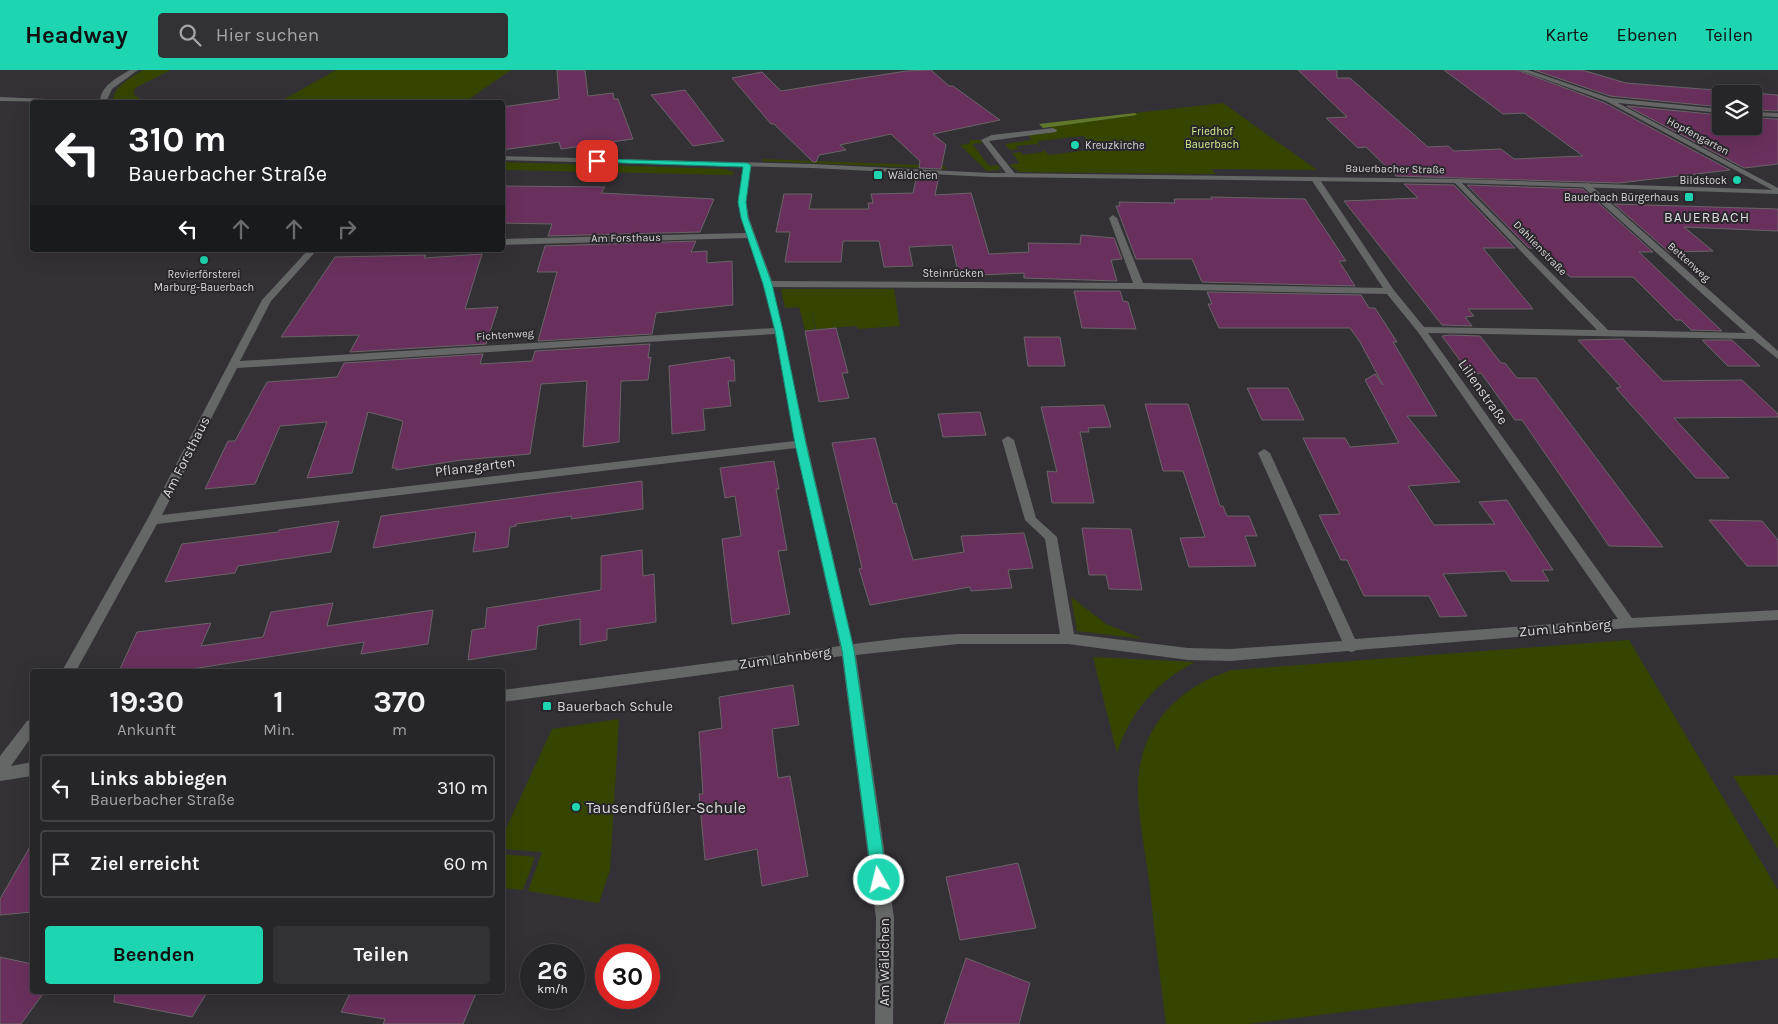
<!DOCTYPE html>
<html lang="de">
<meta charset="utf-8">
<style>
body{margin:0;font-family:Karla,sans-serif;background:#323134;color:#f1f3f6;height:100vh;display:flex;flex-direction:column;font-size:19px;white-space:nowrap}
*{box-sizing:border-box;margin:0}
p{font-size:16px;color:#a4a5a8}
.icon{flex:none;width:28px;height:28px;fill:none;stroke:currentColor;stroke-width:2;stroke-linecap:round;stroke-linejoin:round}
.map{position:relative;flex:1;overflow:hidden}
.details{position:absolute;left:30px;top:599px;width:475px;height:325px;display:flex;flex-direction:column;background:#262528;border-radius:5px;box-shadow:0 5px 20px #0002,0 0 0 1px #424245}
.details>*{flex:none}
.hud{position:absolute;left:30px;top:30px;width:475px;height:152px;border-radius:5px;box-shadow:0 5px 20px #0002,0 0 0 1px #424245;background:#202124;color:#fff;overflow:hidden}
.buttons{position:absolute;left:1712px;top:15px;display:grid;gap:10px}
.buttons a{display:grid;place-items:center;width:50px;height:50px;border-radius:5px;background:#262528;box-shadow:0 5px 20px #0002,0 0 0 1px #424245;font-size:25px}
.speed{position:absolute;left:520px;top:874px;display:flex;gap:10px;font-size:25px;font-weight:700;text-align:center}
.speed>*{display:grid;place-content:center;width:65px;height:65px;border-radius:50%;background:#262528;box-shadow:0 5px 20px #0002,0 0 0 1px #424245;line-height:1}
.speed small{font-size:12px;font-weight:400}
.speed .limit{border:8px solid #d22;background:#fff;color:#111}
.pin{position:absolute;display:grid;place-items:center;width:42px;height:42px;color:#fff;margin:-21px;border-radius:10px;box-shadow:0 2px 8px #0006}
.me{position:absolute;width:55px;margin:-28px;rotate:352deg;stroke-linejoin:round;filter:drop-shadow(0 0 4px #0008)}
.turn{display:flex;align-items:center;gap:18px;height:105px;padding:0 15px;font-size:22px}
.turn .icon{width:65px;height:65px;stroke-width:2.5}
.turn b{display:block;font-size:35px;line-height:42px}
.lanes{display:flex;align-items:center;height:48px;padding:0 15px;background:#0003;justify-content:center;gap:25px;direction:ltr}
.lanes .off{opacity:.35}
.eta{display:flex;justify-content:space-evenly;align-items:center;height:85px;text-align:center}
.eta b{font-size:30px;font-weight:700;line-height:35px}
.action{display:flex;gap:10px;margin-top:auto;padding:10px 15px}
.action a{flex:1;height:58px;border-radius:5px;background:#1dd5b1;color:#111;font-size:20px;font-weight:700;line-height:58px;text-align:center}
.action a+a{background:#323134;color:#f1f3f6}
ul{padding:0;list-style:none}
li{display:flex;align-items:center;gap:15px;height:68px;margin:0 10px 8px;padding:0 5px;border:2px solid #424245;border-radius:5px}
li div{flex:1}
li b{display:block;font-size:19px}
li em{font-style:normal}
header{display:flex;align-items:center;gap:30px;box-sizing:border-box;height:70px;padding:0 25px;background:#1dd5b1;color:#111}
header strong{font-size:24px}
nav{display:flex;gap:28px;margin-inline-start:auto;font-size:18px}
.search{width:350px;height:45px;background:#323134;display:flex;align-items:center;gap:12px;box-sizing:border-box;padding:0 18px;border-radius:5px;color:#a4a5a8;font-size:19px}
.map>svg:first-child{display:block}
.green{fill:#354500}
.forest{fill:#62772e}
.building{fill:#6a305d;stroke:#686567}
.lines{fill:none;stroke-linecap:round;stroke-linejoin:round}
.minor{fill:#656767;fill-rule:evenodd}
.tertiary{fill:#656767;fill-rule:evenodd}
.route{fill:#1dd5b1;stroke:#138a73}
.poi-dot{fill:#1dd5b1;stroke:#29272b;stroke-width:2}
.labels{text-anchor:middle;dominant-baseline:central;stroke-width:4;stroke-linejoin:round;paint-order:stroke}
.far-park-label{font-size:11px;fill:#d2f28d;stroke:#29272b}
.far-street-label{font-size:11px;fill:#d8d7d9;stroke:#29272b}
.far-poi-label{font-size:11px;fill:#d8d7d9;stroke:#29272b;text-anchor:start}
.far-quarter-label{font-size:14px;letter-spacing:1px;fill:#dcdade;stroke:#29272b}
.street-label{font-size:14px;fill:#d8d7d9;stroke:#29272b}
.poi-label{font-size:14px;fill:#d8d7d9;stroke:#29272b;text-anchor:start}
.near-poi-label{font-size:16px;fill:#d8d7d9;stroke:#29272b;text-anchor:start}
</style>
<header>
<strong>Headway</strong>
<div class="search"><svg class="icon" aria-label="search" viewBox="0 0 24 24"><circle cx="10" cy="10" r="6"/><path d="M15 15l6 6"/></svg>Hier suchen</div>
<nav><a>Karte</a><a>Ebenen</a><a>Teilen</a></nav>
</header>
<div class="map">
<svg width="1778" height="954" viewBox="0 0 1778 954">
<rect width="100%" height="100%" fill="#333135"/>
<!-- green -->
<g class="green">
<path d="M143 0H171L135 18 133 24 145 32H119L113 29C115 15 133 7 143 0Z"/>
<polygon points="336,0 511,0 465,32 279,32"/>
<polygon points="1223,33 1317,100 1211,99 1216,104 1020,102 1009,95 1020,93 1012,83 1020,82 1023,85 1043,82 1043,79 1049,85 1096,79 1083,66 1037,71 1040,77 1037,74 1016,76 1018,79 1010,80 1005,74 1032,70 1028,65 1053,60 1047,53"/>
<polygon points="970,70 980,70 982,73 972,74 989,96 999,95 999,100 987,101 960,75 969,74"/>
<polygon points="762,89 919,95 944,96 947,99 762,91"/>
<polygon points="503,92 724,99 734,102 733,105 503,100"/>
<polygon points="781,219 894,219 900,256 858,259 856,256 816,259 810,234 815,259 805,260 799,237 785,238"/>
<polygon points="1071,527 1106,554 1143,569 1077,561"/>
<path d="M1629 570 1778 820V888L1247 954H1166C1160 906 1154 858 1149 810 1145 781 1139 752 1138 723 1136 661 1175 618 1232 600Z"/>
<path d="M1093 587 1195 592C1156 612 1131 641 1117 683Z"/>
<polygon points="619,649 610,800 599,833 528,821 542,782 503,779 503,765 552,659"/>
<polygon points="1778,705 1778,779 1733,706"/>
<polygon points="503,784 535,787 523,820 503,818"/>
</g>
<!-- forest -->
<polygon class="forest" points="1135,43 1137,45 1043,58 1039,54"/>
<!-- building -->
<g class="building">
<polygon points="557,0 585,0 588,26 613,23 614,29 618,29 633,69 561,79 559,72 502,80 502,37 559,29"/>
<polygon points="931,0 949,16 953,16 1000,50 933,64 946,75 941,99 919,98 920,91 891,64 840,75 846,80 819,85 816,92 813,92 774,54 771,54 732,8 762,2 781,21 906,1"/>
<polygon points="1298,0 1337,0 1337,8 1350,8 1428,77 1448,76 1454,81 1501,79 1514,89 1583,86 1524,43 1503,44 1444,0 1517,0 1605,33 1730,100 1619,113 1396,106 1366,77 1358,78 1326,48 1347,47"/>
<polygon points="1534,0 1582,0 1626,13 1778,25 1778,41 1754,40 1754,24 1721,24 1721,37 1610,26"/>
<polygon points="685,20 719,65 724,71 693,76 651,25"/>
<polygon points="1627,36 1721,45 1721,56 1754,56 1754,48 1778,49 1778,94 1744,98"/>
<polygon points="917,105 939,106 935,125 971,123 989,184 1029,182 1028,173 1080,174 1081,165 1114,168 1122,189 1111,190 1117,211 1024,208 1024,203 959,206 952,175 909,177 913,196 884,197 879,171 843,171 841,192 785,192 790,162 776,162 784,124 812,124 809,139 869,139 868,133 873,133 871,124 913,123"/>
<polygon points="1404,114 1454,115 1515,178 1483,178 1533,239 1468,239 1474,246 1465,247 1472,256 1442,255 1344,131 1418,128"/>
<polygon points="1467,115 1583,119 1653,182 1639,182 1722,261 1691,260 1681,250 1676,250 1633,207 1570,207 1543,178 1529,178"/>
<polygon points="502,116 605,117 601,123 714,129 700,162 548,166 552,154 502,153"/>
<polygon points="1211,127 1305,129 1346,191 1339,191 1355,216 1202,212 1192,189 1136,189 1116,136 1120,136 1119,132 1175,133 1174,129 1212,129"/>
<polygon points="1614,134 1778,139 1778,161 1684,157 1713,181 1669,182"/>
<polygon points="696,171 691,182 707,181 707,193 732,191 733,235 656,243 652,264 538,271 557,202 537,202 545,176"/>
<polygon points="482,184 465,239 498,237 486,274 350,282 359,265 281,267 335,187 426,185 424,188"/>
<polygon points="1074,221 1120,221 1123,231 1128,232 1136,259 1082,258"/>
<polygon points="1207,222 1361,225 1369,238 1375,238 1397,272 1393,272 1437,346 1407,346 1460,412 1408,416 1434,455 1495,454 1479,432 1507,430 1553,500 1542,500 1549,511 1511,511 1505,501 1443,504 1467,546 1440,547 1429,526 1364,526 1347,490 1341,490 1319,445 1340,444 1303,368 1345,368 1350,377 1399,373 1365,310 1375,304 1383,315 1360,272 1350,258 1219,258 1208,234 1212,234"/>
<polygon points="836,258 848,303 842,303 849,328 819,332 805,261"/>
<polygon points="1450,265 1480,266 1501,293 1505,293 1517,308 1536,308 1663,477 1609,476 1522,350 1515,350 1481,303 1470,304 1442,266"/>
<polygon points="1024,267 1060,267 1065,296 1028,296"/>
<polygon points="1623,269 1663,311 1742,310 1778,344 1778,347 1674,348 1729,408 1696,408 1616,318 1621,317 1578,270"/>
<polygon points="1702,270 1732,270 1760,296 1728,296"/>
<polygon points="650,274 648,288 651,287 648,310 621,311 619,372 583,377 587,311 541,314 530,384 462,390 396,400 397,398 392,398 403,351 368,342 352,403 307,408 327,352 280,356 255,414 205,419 228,371 235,371 267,312 337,307 344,293 483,284 480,294 532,291 535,281"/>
<polygon points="730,287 730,290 734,290 735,311 728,311 731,336 703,339 705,360 672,364 669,296"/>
<polygon points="1247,318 1288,318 1304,350 1262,350"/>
<polygon points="1145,334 1188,334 1220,436 1223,436 1227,446 1249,446 1257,466 1245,466 1256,496 1189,497 1180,468 1205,467 1183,401 1163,401"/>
<polygon points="1104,335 1111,357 1088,358 1089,362 1080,362 1094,433 1052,433 1047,401 1057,402 1041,337"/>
<polygon points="980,342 986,365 943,367 938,344"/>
<polygon points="875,368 893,434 896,433 913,490 964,482 961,466 1024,463 1033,498 1008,500 1012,518 971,521 970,517 870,535 859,499 862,498 832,373"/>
<polygon points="774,391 779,419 776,419 787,480 778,481 790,544 732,554 722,469 741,466 735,426 725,428 720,398"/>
<polygon points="642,411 643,439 571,449 572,446 516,454 516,456 510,457 508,477 473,482 476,462 373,478 381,446"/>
<polygon points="1709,450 1762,451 1778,470 1778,496 1747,496"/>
<polygon points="339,451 331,482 238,496 235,503 165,512 182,474 278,462 279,460"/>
<polygon points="1082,458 1131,459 1142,520 1109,519 1106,505 1089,505"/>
<polygon points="642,480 643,506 654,504 656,552 607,559 607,570 580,575 580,549 538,556 536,579 468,590 472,560 485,558 487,538 601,520 601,486"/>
<polygon points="333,533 327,556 433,540 428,574 361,584 364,572 192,599 191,601 119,601 137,562 211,553 201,576 263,567 271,542"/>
<polygon points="793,615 799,655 772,659 778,708 790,706 808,806 762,816 757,779 705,790 699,724 703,724 699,662 722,658 719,627"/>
<polygon points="32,773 32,842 0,845 0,829"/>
<polygon points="1018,793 1036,858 960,870 946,807"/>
<polygon points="0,887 32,894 32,921 45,921 21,954 0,954"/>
<polygon points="966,888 1030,913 1019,954 944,954"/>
<polygon points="115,921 208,921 192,947 114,932"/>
<polygon points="351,921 477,921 463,954 383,954 385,949 341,942"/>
</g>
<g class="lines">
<!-- minor -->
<g class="minor">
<polygon points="1519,0 1528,0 1610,28 1721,39 1721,43 1618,33 1778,118 1778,123 1606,31"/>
<polygon points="0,27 68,30 71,32 0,31"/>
<polygon points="103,29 105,30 105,32 77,32 80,30"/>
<polygon points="1754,42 1778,43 1778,47 1754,46"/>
<polygon points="1053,58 1057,60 1056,62 989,71 1016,105 1012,107 1009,107 981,70 992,65"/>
<path d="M744 93 751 95 746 132 749 148 772 211 1133 213 1109 148 1113 145 1117 148 1143 213 1383 218 1311 109 1315 107H1318L1393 219 1424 257 1597 260 1455 113 1454 111 1458 109 1608 260 1746 263 1581 115 1588 113 1778 281V289L1753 269 1428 263 1632 548 1778 540V550L1628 558 1357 580 1352 582 1348 581 1230 591 1188 590 1068 574H958L856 585 894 848 893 954H875L876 848 842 586 502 632V620L840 576 796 378 157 454 76 601H62L147 450 262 230 308 180H317L271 231 240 291 774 258 763 214 748 168 502 175V169L746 163 738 132ZM773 217 1139 219 1387 224 1418 262 1618 549 1355 569 1270 383 1264 379 1258 383 1342 571 1230 579 1188 578 1074 564 1057 467 1036 448 1014 370 1008 366 1002 370 1025 450 1045 469 1060 564H958L902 568 853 574 807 374ZM775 264 795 371 162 445 237 298Z"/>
<polygon points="32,649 32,666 11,696 32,692 32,706 0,711 0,686 27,651"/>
</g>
<!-- tertiary -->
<g class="tertiary">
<path d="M130 0H138L112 19 106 32H100C100 16 118 7 130 0Z"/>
<polygon points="502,86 812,94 989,103 1458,109 1778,120 1778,124 1458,113 989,107 812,98 502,90"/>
</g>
</g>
<!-- route -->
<polygon class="route" points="597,89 747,93 751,95 746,132 748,148 772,214 783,261 806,374 854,580 887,810 885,815 879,817 874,815 872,810 842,580 795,374 775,261 763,214 741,148 738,132 743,97 594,92"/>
<!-- markers -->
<g class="poi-dot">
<circle cx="1075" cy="75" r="5"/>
<rect x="873" y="100" width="10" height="10" rx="2.5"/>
<circle cx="1737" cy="110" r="5"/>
<rect x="1684" y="122" width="10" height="10" rx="2.5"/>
<circle cx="204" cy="190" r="5"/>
<rect x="542" y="631" width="10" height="10" rx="2.5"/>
<circle cx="576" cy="737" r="5"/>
</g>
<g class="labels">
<!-- far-park labels -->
<g class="far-park-label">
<text x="1212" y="61">Friedhof<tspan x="1212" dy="13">Bauerbach</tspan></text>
</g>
<!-- far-street labels -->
<g class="far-street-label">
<text transform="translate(1698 66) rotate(28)">Hopfengarten</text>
<text transform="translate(1395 99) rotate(1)">Bauerbacher Straße</text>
<text transform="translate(626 168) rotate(-1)">Am Forsthaus</text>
<text transform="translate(1540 178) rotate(46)">Dahlienstraße</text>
<text transform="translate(1689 192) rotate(42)">Bettenweg</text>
<text x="953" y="203">Steinrücken</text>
<text transform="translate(505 265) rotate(-4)">Fichtenweg</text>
</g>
<!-- far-poi labels -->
<g class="far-poi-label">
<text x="1085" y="75">Kreuzkirche</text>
<text x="888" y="105">Wäldchen</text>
<text x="1727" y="110" text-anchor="end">Bildstock</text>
<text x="1679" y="127" text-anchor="end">Bauerbach Bürgerhaus</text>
<text x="204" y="204" text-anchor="middle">Revierförsterei<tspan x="204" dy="13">Marburg-Bauerbach</tspan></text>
</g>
<!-- far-quarter labels -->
<g class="far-quarter-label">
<text x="1707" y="147">BAUERBACH</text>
</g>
<!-- street labels -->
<g class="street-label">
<text transform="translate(1483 322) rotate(55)">Lilienstraße</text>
<text transform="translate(186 387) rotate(-63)">Am Forsthaus</text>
<text transform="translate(475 397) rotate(-7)">Pflanzgarten</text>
<text transform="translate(1565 558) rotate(-5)">Zum Lahnberg</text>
<text transform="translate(785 588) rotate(-8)">Zum Lahnberg</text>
<text transform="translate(884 892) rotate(-90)">Am Wäldchen</text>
</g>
<!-- poi labels -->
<g class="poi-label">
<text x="557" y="636">Bauerbach Schule</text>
</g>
<!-- near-poi labels -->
<g class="near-poi-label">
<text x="586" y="737">Tausendfüßler-Schule</text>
</g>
</g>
</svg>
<div class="buttons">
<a><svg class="icon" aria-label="layers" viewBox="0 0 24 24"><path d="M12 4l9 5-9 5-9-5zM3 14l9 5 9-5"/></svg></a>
</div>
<div class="speed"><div>26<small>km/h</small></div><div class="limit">30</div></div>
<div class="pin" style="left:597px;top:91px;background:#d93025"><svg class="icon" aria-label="arrive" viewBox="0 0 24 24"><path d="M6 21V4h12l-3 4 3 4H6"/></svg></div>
<svg class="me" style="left:879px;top:810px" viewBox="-20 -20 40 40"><circle r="17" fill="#1dd5b1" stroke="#fff" stroke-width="3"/><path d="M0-11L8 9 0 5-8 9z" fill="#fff"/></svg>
<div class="hud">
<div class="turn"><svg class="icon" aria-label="left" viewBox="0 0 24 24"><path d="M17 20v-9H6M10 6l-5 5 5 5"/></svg><div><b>310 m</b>Bauerbacher Straße</div></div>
<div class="lanes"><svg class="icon" aria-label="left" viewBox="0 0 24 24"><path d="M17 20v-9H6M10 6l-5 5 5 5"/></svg><svg class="icon off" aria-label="ahead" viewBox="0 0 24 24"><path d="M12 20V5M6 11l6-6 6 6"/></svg><svg class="icon off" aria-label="ahead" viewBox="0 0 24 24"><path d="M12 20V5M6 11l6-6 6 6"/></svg><svg class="icon off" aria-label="right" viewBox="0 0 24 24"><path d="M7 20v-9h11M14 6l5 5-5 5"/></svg></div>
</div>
<section class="details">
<div class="eta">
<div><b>19:30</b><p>Ankunft</p></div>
<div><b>1</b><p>Min.</p></div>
<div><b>370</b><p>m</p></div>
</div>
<ul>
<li><svg class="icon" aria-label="left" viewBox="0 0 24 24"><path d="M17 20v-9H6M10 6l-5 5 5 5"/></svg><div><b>Links abbiegen</b><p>Bauerbacher Straße</p></div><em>310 m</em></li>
<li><svg class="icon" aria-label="arrive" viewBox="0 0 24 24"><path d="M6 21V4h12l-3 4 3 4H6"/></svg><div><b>Ziel erreicht</b></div><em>60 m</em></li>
</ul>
<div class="action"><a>Beenden</a><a>Teilen</a></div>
</section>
</div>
